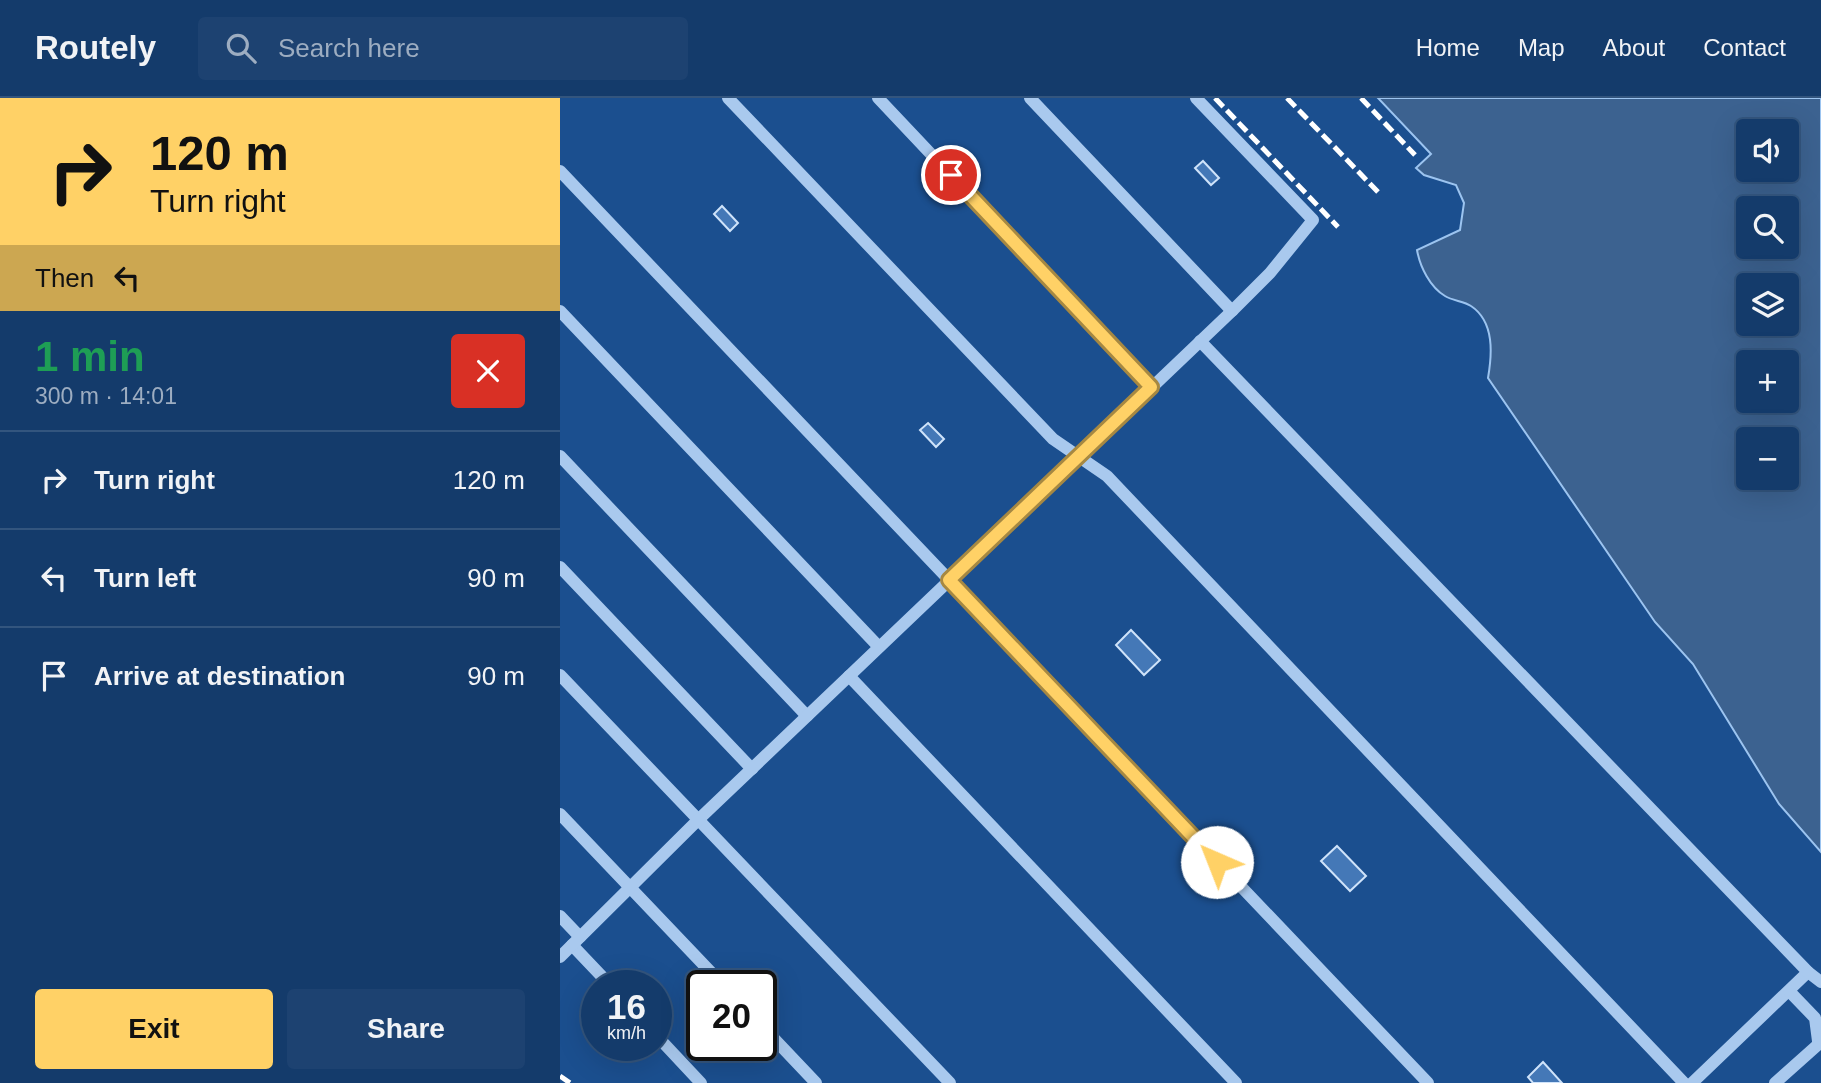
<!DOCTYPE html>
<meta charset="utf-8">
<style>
body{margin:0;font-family:Arial,sans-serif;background:#1d4271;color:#f1f3f6;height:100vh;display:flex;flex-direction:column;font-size:26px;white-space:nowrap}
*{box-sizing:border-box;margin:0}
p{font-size:23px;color:#9dadc1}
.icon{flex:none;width:38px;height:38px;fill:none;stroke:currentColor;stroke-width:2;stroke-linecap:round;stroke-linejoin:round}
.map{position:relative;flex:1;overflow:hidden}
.side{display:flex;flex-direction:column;background:#143b6b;width:560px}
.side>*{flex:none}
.top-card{background:#ffd166;color:#111;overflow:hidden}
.buttons{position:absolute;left:1176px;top:21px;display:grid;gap:14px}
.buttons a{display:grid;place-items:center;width:63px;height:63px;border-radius:7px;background:#143b6b;box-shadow:0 7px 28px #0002,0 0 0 2px #33557e;font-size:35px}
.speed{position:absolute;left:21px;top:872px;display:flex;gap:14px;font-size:35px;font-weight:700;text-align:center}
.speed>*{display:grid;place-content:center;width:91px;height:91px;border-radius:50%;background:#143b6b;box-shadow:0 7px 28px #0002,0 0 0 2px #33557e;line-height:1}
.speed small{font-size:18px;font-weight:400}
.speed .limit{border:4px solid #111;border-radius:10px;background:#fff;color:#111}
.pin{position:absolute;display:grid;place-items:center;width:60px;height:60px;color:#fff;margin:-30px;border:4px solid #fff;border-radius:50%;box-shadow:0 2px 7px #0007}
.me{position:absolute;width:77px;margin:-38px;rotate:316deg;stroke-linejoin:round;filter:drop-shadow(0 0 5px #0008)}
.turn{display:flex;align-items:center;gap:24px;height:147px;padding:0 35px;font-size:32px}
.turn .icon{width:91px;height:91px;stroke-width:2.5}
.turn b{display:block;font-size:49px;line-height:60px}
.then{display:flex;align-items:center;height:66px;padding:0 35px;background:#0003;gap:14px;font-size:26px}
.round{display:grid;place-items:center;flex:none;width:74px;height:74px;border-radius:7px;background:#1d4271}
.head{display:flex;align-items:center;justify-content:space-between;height:119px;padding:0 35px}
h1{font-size:42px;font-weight:600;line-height:52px;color:#1e9e55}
.button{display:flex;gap:14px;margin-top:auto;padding:14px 35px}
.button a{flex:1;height:80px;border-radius:7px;background:#ffd166;color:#111;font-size:28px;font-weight:600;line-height:80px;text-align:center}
.button a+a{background:#1d4271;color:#f1f3f6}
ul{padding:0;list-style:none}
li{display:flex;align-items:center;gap:21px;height:98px;padding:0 35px;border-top:2px solid #33557e}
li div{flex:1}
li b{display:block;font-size:26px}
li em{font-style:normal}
header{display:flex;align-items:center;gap:42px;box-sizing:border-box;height:98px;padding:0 35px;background:#143b6b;border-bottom:2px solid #33557e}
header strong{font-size:33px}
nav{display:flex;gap:38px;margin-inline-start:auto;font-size:24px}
.search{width:490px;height:63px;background:#1d4271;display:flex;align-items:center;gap:18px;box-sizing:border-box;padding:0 24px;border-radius:7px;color:#9dadc1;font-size:26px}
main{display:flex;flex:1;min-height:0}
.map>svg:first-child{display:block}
.water{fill:#3c6290;stroke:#9cc4f0;stroke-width:2;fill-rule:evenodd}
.building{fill:#4478b7;stroke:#cfe3fa;stroke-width:2}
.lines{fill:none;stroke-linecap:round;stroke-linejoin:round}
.minor{stroke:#a9c9ee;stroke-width:12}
.rail{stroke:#fff;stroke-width:5;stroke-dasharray:12 5;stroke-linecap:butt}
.route-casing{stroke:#a68842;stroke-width:18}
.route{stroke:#ffd166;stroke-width:12}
</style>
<header>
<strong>Routely</strong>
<div class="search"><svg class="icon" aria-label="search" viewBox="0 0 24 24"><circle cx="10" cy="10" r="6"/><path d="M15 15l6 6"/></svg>Search here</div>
<nav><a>Home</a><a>Map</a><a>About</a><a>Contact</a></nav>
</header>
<main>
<section class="side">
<div class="top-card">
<div class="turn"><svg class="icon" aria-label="right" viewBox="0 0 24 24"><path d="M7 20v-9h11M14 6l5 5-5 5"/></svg><div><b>120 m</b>Turn right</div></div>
<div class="then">Then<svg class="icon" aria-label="left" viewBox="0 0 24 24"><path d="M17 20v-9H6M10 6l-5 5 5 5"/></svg></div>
</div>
<div class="head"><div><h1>1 min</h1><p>300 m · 14:01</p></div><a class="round" style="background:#d93025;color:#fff"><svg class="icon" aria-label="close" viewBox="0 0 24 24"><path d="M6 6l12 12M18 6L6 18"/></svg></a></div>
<ul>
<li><svg class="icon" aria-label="right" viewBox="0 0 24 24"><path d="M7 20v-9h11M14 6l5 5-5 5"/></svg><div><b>Turn right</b></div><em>120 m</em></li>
<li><svg class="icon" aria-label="left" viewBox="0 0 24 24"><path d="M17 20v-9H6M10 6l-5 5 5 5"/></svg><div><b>Turn left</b></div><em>90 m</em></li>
<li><svg class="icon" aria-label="arrive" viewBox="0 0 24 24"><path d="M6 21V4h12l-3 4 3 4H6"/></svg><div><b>Arrive at destination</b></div><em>90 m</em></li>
</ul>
<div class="button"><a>Exit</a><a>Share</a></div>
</section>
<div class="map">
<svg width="1261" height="985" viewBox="0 0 1261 985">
<rect width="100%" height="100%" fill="#1b4f8f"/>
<!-- water -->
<path class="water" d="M818 0H1261V754L1219 706 1133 566 1095 524 928 280C932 257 935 224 911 208 904 203 893 203 885 198 870 189 860 169 857 152L900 132 904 105 896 87 864 77 856 70 871 56ZM1188 33H1227V72H1188ZM1188 110H1227V149H1188ZM1188 187H1227V226H1188ZM1188 264H1227V303H1188ZM1188 341H1227V380H1188Z"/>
<!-- building -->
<g class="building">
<polygon points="643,63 659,80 651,87 635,70"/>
<polygon points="162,108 178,125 170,133 154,116"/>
<polygon points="368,325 384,341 376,349 360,332"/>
<polygon points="571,532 600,562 584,577 556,547"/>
<polygon points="777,748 806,778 790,793 761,763"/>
<polygon points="983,964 1002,985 973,985 968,979"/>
</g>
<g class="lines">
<!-- minor -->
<g class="minor">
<polyline points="168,0 493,341 547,378 1124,985"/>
<polyline points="318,0 591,289"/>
<polyline points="470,0 672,213"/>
<polyline points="0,73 868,985"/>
<polyline points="0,213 319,549"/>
<polyline points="640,243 1248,874 1132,985"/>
<polyline points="0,358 247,618"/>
<polyline points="0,469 192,671"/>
<polyline points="0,577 390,985"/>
<polyline points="289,578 676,985"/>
<polyline points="0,716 163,887"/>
<polyline points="0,818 20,839"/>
<polyline points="12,847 50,887"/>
<polyline points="0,859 138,722 672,213 710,175 753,122 636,0"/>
<polyline points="1248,874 1261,884"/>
<polyline points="1229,893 1255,920 1258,943"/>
<polyline points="201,927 256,985"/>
<polyline points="96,937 141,985"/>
<polyline points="1215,985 1261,944"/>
</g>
<!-- rail -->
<g class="rail">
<polyline points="655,0 778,129"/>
<polyline points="727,0 818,94"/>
<polyline points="801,0 855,57"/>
<polyline points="0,978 10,985"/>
</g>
</g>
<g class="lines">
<!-- route casing -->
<g class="route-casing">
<polyline id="route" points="391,77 591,289 389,482 657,764"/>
</g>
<!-- route -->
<use href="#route" class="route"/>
</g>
</svg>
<div class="buttons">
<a><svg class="icon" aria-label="sound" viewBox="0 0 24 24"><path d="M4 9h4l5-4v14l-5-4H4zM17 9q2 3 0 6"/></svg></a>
<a><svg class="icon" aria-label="search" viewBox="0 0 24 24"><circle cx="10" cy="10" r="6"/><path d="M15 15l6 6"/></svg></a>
<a><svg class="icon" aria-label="layers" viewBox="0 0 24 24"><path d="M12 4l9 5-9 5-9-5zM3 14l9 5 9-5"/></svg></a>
<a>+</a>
<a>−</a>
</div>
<div class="speed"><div>16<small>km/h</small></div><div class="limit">20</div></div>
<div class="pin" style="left:391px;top:77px;background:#d93025"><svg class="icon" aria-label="arrive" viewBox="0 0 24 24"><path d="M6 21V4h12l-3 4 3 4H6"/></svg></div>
<svg class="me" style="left:657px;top:764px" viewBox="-20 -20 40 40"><circle r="19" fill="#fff"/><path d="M0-13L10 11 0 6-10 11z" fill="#ffd166"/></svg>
</div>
</main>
